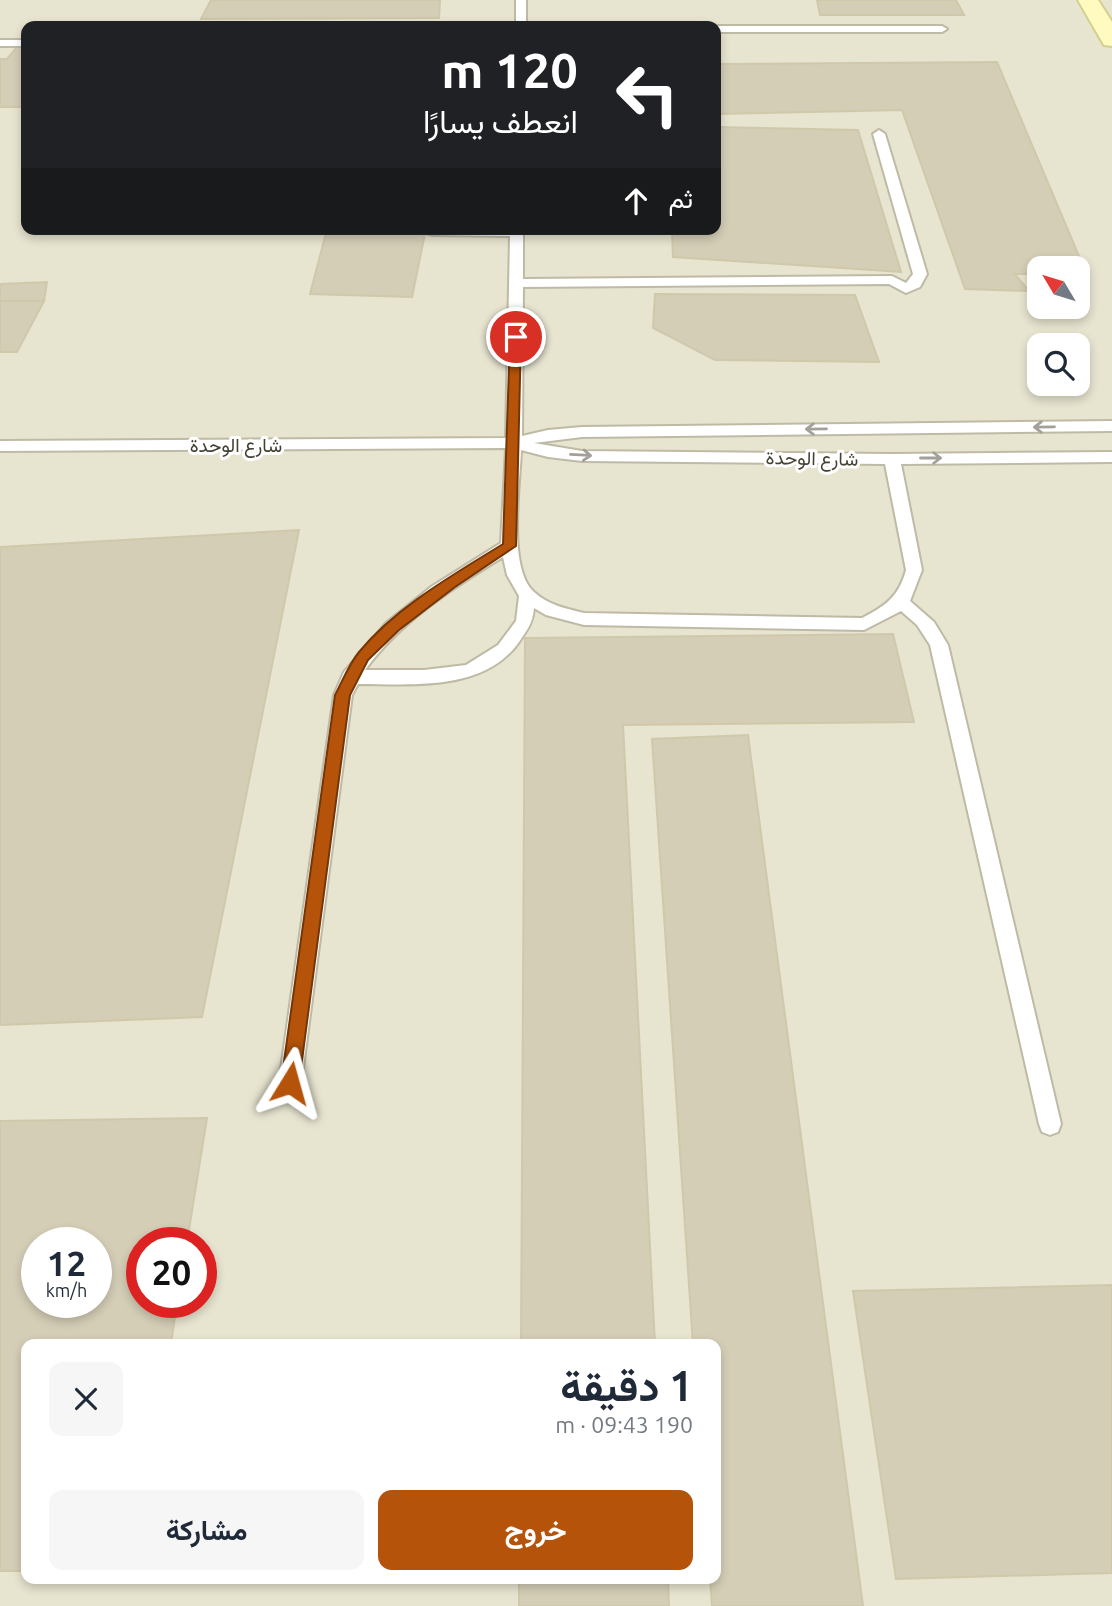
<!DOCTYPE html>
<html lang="ar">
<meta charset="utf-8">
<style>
body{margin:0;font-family:Ubuntu,Vazirmatn,sans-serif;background:#f6f6f7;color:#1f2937;direction:rtl;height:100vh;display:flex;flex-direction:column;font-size:26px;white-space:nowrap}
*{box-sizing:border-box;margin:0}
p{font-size:23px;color:#747a83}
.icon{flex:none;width:38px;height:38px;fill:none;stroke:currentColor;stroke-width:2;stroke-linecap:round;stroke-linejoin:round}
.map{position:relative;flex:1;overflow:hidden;direction:ltr}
.sheet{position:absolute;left:21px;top:1339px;width:700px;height:245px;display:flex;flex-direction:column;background:#fff;border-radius:14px;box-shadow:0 4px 10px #0003;direction:rtl}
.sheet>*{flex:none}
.hud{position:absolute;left:21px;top:21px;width:700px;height:214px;border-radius:14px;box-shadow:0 4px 10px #0003;direction:rtl;background:#202124;color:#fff;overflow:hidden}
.needle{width:46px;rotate:308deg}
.tools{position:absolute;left:1027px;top:256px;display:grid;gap:14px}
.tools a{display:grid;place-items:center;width:63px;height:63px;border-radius:14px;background:#fff;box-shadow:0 4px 10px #0003;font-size:35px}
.speed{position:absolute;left:21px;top:1227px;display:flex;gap:14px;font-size:35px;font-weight:700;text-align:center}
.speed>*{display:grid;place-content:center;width:91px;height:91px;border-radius:50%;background:#fff;box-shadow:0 4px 10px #0003;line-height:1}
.speed small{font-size:18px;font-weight:400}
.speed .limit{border:10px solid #d22;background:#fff;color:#111}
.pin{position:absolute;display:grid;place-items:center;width:60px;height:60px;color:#fff;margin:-30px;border:4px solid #fff;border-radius:50%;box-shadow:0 2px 7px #0007}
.me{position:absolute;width:77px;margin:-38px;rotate:8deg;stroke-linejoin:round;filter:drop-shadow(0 0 5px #0008)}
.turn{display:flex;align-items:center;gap:24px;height:147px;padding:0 28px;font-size:32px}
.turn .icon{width:91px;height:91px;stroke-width:2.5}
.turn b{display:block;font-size:49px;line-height:60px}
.then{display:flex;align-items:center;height:66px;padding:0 28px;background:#0003;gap:14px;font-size:26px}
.round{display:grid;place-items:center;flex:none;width:74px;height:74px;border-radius:14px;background:#f6f6f7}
.headline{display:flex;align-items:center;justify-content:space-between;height:119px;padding:0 28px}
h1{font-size:42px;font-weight:700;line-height:52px}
.button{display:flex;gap:14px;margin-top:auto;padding:14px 28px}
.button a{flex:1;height:80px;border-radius:14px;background:#b45309;color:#fff;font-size:28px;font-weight:700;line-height:80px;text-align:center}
.button a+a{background:#f6f6f7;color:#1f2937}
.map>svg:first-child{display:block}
.residential{fill:#e7e4d0;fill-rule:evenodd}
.building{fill:#d4ceb7;stroke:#d0c8aa;stroke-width:2;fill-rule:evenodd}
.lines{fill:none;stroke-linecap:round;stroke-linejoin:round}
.lane-casing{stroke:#bebaa5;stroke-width:4}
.secondary-casing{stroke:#d5d08f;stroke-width:4}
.lane{fill:#fff;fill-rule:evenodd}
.secondary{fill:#fffbc0;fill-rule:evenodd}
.oneway{stroke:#a2a099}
.route{fill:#b45309;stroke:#753606;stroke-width:2}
.labels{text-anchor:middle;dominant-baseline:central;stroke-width:6;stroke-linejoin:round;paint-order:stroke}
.far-street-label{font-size:19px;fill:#444133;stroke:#fff}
</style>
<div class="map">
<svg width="1112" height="1606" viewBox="0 0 1112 1606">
<rect width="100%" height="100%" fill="#f2f0e2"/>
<!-- residential -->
<path class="residential" d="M0 0H1112V1606H0ZM26 26H716V229H26ZM1040 268H1078V306H1040ZM1040 345H1078V383H1040ZM37 1242H96V1302H37ZM142 1242H201V1302H142ZM26 1344H716V1578H26Z"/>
<!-- building -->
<g class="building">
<polygon points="211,0 440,0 439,18 201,19"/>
<polygon points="817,0 956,0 964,15 820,15"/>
<polygon points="370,24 369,26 210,26"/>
<polygon points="17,47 26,47 26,107 0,107 0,59 7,59"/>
<polygon points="997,62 1087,275 1078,275 1078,268 1040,268 1040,274 1015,274 1029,291 965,289 902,110 716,114 716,64"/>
<polygon points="716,127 858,130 901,272 673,257 672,229 716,229"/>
<polygon points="327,229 426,229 412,297 310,294"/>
<polygon points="47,282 44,301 0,301 0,284"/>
<polygon points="655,294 855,295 879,362 715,360 653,328"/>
<polygon points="0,301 44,301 17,352 0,352"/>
<polygon points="299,530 202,1017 0,1025 0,547"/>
<polygon points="893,634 914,722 623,725 655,1344 521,1344 525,638"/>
<polygon points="748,735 863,1606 712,1606 710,1578 716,1578 716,1344 693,1344 652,739"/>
<path d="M207 1118 187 1242H142V1302H177L171 1344H26V1571H0V1121ZM37 1242H96V1302H37Z"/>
<polygon points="1112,1285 1112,1573 896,1579 853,1291"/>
<polygon points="519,1578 668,1578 669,1606 519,1606"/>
</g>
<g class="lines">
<!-- lane casing -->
<g class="lane-casing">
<g id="lane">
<rect x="516" y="0" width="10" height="26"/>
<polygon points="714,26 942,26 947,29 942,32 716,32"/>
<rect x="0" y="40" width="26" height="6"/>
<path d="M879 130 885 134 927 274 920 287 906 293 889 284 523 287 522 436 548 430 582 427 1112 421V431L582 437 534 443 582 451 892 454 1112 452V462L901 464 922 570 910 601 934 622 948 645 1061 1124 1058 1132 1050 1135 1042 1132 1039 1124 930 645 917 625 901 611 864 630 584 625 546 615 534 608C533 623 527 630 519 642 484 692 412 684 358 684L352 695 301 1083 298 1090 290 1094 282 1090 279 1083 334 695 344 672 386 623 431 587 501 543 506 448 0 451V441L506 438 510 236 433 235 428 234V229H523V279L892 276 906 283 913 274 873 134ZM521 450 548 457 582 461 885 464 906 570C899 596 886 606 862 618L584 613C567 609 548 605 534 592 507 568 520 484 521 450ZM503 557 507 575 519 596 516 621 498 645 466 665 424 670H365C401 621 451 589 503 557Z"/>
</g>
</g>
<!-- secondary casing -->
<g class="secondary-casing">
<polygon id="secondary" points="1078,0 1098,0 1112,22 1112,46 1104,45"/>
</g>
<!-- lane -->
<use href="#lane" class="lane"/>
<!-- secondary -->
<use href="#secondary" class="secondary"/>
</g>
<!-- one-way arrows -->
<defs><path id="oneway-shaft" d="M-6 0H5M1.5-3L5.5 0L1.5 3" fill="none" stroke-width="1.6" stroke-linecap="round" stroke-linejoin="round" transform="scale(1.75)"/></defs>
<g class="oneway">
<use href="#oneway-shaft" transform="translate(1044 427) rotate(179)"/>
<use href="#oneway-shaft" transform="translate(816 429) rotate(179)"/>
<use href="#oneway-shaft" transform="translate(581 455) rotate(3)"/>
<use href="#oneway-shaft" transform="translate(931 458)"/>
</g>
<!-- route -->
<path class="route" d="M516 333 521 337 516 546 455 587 399 630 368 660 350 695 299 1083 297 1089 290 1091 283 1089 281 1083 335 695C342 682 349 664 359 652 396 607 453 575 503 544L510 337Z"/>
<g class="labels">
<!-- far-street labels -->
<g class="far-street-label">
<text x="236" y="445">شارع الوحدة</text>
<text transform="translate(812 458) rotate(1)">شارع الوحدة</text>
</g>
</g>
</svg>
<div class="tools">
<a><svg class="needle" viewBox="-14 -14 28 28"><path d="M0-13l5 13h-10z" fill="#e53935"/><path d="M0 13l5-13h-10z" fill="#747a83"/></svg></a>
<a><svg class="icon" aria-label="search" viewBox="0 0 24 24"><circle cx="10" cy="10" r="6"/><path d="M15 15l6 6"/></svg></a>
</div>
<div class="speed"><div>12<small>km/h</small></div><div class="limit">20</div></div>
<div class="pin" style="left:516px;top:337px;background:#d93025"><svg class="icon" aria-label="arrive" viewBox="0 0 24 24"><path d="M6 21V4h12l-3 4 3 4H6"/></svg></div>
<svg class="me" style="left:290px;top:1083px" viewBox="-20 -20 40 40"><path d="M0-17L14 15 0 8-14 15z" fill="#b45309" stroke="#fff" stroke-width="4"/></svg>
<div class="hud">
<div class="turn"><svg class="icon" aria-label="left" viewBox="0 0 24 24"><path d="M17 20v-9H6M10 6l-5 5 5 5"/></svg><div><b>120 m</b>انعطف يسارًا</div></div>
<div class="then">ثم<svg class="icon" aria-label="ahead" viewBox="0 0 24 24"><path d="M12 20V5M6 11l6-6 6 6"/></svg></div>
</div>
<section class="sheet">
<div class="headline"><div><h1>1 دقيقة</h1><p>190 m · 09:43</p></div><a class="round"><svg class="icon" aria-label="close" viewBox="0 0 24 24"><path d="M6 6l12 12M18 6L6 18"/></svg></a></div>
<div class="button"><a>خروج</a><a>مشاركة</a></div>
</section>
</div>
